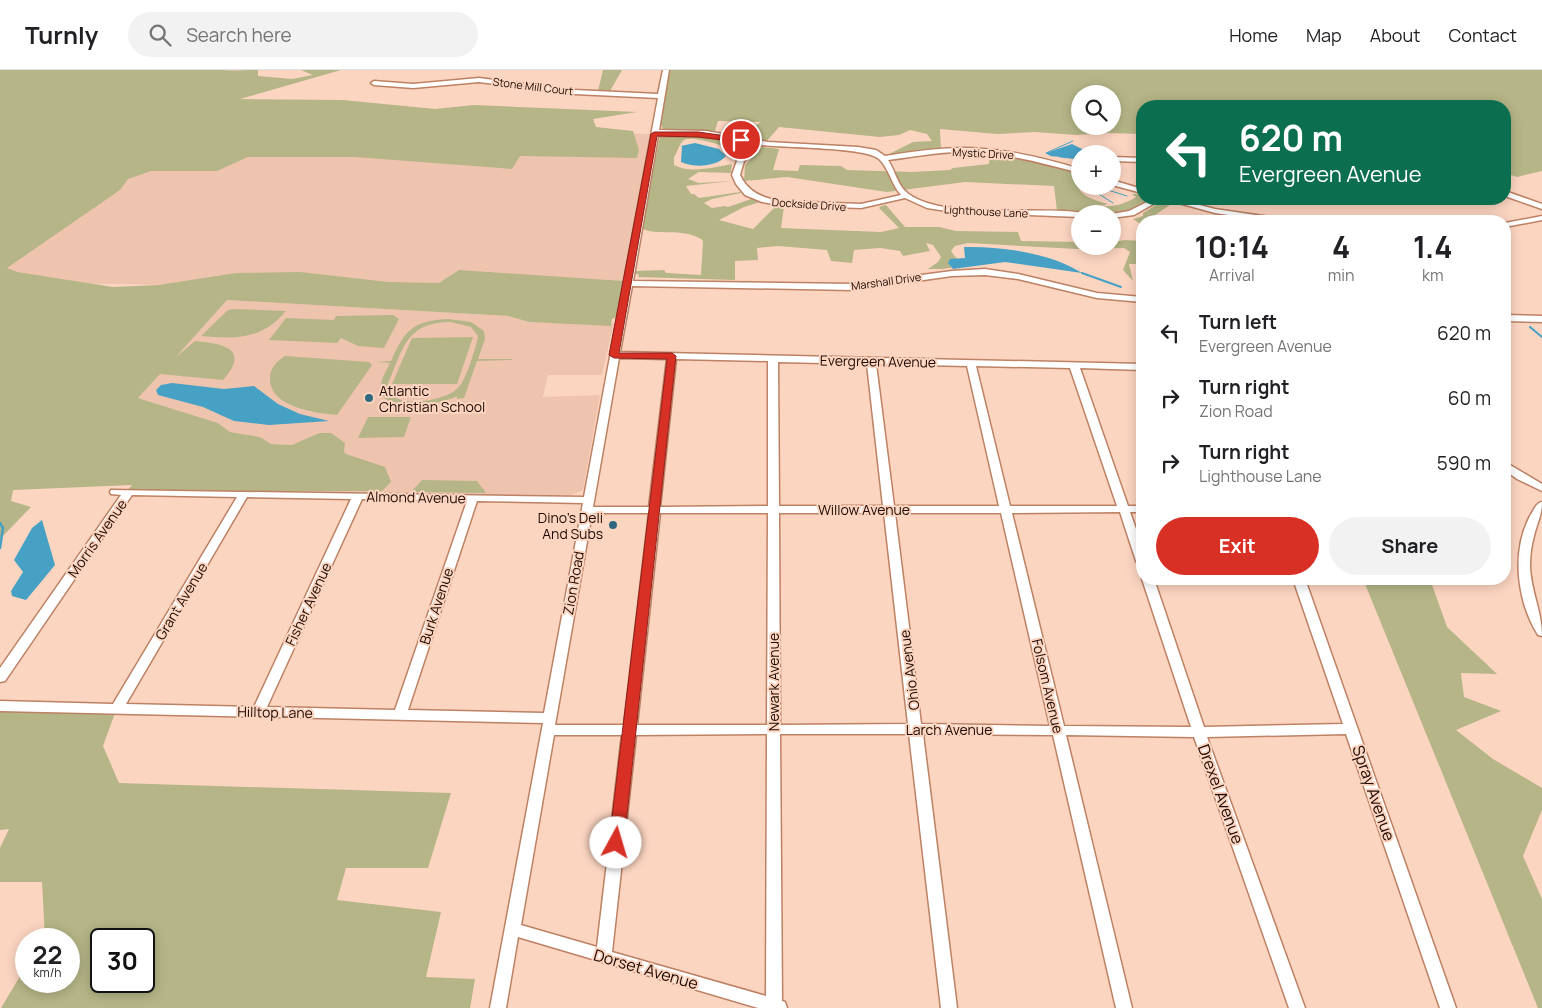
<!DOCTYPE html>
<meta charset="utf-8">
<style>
body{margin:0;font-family:Manrope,sans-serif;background:#f2f2f2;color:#202124;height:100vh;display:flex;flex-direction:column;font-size:19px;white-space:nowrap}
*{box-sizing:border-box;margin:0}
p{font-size:16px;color:#757577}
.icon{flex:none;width:28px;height:28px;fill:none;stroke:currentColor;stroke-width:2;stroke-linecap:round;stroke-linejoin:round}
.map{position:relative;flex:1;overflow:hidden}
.side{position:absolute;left:1136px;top:145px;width:375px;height:370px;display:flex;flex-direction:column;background:#fff;border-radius:20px;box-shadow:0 2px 12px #0003}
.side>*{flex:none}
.guide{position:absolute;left:1136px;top:30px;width:375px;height:105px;border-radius:20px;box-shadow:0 2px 12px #0003;background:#0b6e4f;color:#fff;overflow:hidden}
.buttons{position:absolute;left:1071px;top:15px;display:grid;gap:10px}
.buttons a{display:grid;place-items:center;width:50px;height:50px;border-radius:50%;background:#fff;box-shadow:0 2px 12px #0003;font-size:25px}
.speed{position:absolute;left:15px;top:858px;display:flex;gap:10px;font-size:25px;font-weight:700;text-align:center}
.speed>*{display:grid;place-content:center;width:65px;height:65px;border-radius:50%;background:#fff;box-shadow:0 2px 12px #0003;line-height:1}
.speed small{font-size:12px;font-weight:400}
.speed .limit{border:2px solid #111;border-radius:8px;background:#fff;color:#111}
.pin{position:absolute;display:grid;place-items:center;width:42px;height:42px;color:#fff;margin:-21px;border:2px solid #fff;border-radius:50%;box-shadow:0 1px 5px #0007}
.me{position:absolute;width:55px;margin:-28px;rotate:6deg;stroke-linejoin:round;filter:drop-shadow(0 0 4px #0008)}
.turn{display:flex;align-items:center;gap:18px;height:105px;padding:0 20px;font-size:22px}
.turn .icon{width:65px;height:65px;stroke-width:2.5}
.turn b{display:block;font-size:35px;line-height:42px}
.eta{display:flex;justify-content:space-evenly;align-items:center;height:85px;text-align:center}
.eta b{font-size:30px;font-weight:700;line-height:35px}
.action{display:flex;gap:10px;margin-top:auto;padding:10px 20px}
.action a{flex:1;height:58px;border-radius:30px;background:#d93025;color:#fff;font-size:20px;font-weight:700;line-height:58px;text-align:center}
.action a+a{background:#f2f2f2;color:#202124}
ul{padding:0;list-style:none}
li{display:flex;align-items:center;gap:15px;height:65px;padding:0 20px}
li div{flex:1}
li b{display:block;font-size:19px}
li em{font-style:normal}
header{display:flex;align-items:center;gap:30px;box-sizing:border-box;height:70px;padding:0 25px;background:#fff;border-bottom:1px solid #e0e0e0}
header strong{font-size:24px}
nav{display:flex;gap:28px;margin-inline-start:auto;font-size:18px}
.search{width:350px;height:45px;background:#f2f2f2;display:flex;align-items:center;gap:12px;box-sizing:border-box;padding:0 18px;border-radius:28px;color:#757577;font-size:19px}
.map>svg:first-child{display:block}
.built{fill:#eec4af}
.green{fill:#b5b587;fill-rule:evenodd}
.water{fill:#47a1c5}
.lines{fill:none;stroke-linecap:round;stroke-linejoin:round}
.stream-far2{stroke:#47a1c5;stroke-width:1}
.stream-far1{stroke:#47a1c5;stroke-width:2}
.stream{stroke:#47a1c5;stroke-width:2.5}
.minor-casing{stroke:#bd8163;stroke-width:3}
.minor{fill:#fff;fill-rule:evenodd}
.route{fill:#d93025;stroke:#8d1f18}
.poi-dot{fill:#2e6981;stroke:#fcd5c1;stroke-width:2}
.labels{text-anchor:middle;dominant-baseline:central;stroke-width:4;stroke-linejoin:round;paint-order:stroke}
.far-street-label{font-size:11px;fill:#1e0901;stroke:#fcd5c1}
.street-label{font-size:14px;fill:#1e0901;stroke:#fcd5c1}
.poi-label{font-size:14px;fill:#1e0901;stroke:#fcd5c1;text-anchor:start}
.near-street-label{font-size:16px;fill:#1e0901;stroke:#fcd5c1}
</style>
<header>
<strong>Turnly</strong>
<div class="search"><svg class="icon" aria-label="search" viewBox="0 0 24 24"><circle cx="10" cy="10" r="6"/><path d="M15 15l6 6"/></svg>Search here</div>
<nav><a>Home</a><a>Map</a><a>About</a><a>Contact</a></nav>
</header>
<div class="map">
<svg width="1542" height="938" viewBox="0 0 1542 938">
<rect width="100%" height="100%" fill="#fcd5c1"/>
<!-- built -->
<g class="built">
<polygon points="0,53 654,64 621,223 0,212"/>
<polygon points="227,230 508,246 529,252 614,253 602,305 548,305 543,327 600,325 583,420 571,425 518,426 311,421 319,363 292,375 271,374 260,367 230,362 218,353 138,328"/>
</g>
<!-- green -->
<g class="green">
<path d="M0 0H219C233 1 244 0 258 0V6L292 9 313 5 301 0H341L240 29 343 30 435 39 474 35 637 42 593 49 596 57 633 61 639 80 637 88 520 86 512 99 355 87H248L217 101H151L128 109 120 120 7 198 17 202 113 217 159 215 236 203 300 202 388 212 439 213 459 200 623 211 616 247 612 249 611 256 529 252 508 246 227 230 175 288 195 271C223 274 251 278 223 310L160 304 138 328 218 353 230 362 260 367 271 374 292 375 319 363H331L345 373 344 382 346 384 385 397 391 412 382 421 126 422 132 415 13 420 11 431 31 437 0 469Z"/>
<polygon points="603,0 622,0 610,21 598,21"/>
<path d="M669 0H1542V101L1517 107 1505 103V36H1142V64L1107 63 1076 65 1035 62 997 64 940 59 941 81 885 86 913 72 932 71 927 64 910 60 899 65 880 67 779 57 766 72 749 68 748 60 761 52 718 51 715 61 663 60 660 52ZM1080 24H1112V56H1080Z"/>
<path d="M662 66H700L749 75 737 86 735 80 731 79C722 75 691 65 684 70 678 75 678 82 674 87V95C690 104 715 97 732 94L731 103 699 102 688 109 699 113 732 111 686 116 691 124H694L699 128 740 122 741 123 712 129 704 133 712 138 725 136 728 137 751 129 760 132 744 137 719 150 753 159 776 136 784 137 781 158 881 162 899 158 879 138 881 136 886 135 905 157H939L956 161 1018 162 1021 171 1080 172V176H1112L1113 172 1125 170 1142 171V194H1129L1133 211 1123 200 1130 182 1124 178 1077 179 968 173 955 176 951 181 962 196 942 199H928L938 192 941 187 933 175 926 173 930 181 903 186 900 181 880 178 854 180 852 193 831 191 827 180 778 176 757 178 758 190 735 191V210L638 207 639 204H634L635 201 664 200 666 203 701 205 703 171 701 169C681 157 657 167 641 158L660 67Z"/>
<path d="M762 77 779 79 773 100 798 101 800 95 841 96 847 100 912 102 950 100 953 98 989 94 990 84 1047 94 1075 103C1075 124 1089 129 1108 134L1101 136C1114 137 1125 134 1136 127L1132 124H1141L1142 129H1149C1144 132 1138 136 1132 139 1113 147 1078 141 1057 141L1054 116 965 112 887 122 787 107 744 111 745 95Z"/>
<polygon points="1163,131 1173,133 1155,145 1172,151 1142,151 1142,155 1133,149 1143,146 1143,143"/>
<path d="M234 239 286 241C262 270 235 269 201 266L228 240Z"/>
<polygon points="393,245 399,249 384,278 358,276 341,268 337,273 269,270 286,248 334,250 336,246"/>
<path d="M448 249 471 252 484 261 485 269 478 289H512V290L477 291 464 328 457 329V326C442 334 383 347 381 318 380 310 387 300 390 293L377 292 391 291C405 260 412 251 448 249ZM451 252 471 257 478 266C476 277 466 312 457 319 445 331 387 342 388 314 403 279 406 252 451 252Z"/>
<polygon points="473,267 457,314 392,314 412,268"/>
<path d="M285 286 369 292 372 295 337 345C315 343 269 337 270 308 270 298 277 291 285 286Z"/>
<polygon points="368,347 411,347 404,367 358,368"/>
<polygon points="422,410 477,411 486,423 411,422"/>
<polygon points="1363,509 1430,509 1447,557 1497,604 1461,603 1464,627 1501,641 1456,660 1493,689 1542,718 1542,740 1523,786 1542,829 1542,938 1538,938"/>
<path d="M0 636 115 643 103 676 119 713 451 723 428 798H346L337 830 441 842 426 907 475 909 470 938H1L26 896V911H69V869H45L42 812H0V778L9 759 0 760ZM101 869H144V911H101Z"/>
</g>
<!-- water -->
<g class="water">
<path d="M695 73 719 79 726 86C717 97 694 98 681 92L682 77 681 76Z"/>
<polygon points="1072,74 1082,79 1084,84 1080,84 1080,89 1051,86 1046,83"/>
<path d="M964 177C1002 176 1050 183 1082 203L1005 192 953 199 948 193 950 189 965 188Z"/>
<polygon points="172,313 224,319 254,316 278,334 300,344 329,351 269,355 234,351 203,337 158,325 156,320 161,315"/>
<polygon points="42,450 55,495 26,530 12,526 11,521 23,502 14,490 32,458"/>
</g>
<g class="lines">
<!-- stream-far2 -->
<g class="stream-far2">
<polyline points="1052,86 1046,83 1073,71"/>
<polyline points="1060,87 1080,89"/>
<polyline points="1086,116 1113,133"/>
<polyline points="1095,116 1127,126"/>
</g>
<!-- stream-far1 -->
<g class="stream-far1">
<polyline points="1082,203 1121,217"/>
<polyline points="1530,257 1542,267"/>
</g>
<!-- stream -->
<polyline class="stream" points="0,453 3,458 0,478"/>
<!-- minor casing -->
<g class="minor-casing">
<g id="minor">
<path d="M663 0H669L659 60 706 61 768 72 858 77 876 80 885 86C910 82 936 78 962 78 1002 78 1041 87 1080 99V103C1041 93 1003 82 962 82 937 82 912 87 888 90 894 99 897 112 904 120 935 152 1040 135 1083 143L1080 144V147L953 142 927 138 905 128 861 138 779 135 762 132 745 125 736 114 732 105 738 88 755 74 698 66H658L633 211 853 214 952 201 985 199 1018 204 1097 223 1142 227V232L1097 228 1018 209 985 205 952 206 853 220 632 216 620 282 1142 294V300L1080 298 1128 436H1142V442H1130L1142 476V494H1138L1136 491 1120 442 1012 443 1064 656 1191 657 1142 509V508L1154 509 1204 657 1343 654 1293 509H1305L1456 938H1440L1346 664 1207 667 1305 938H1289L1194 667 1066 665 1132 938H1116L1053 665 923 664 957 938H941L909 664H780L782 931 785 932 787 938H758L518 867 506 938H490L543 653 0 641V631L113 634 237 427 132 425 5 611 0 612V598L121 425 111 424 110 422 111 420 584 427 658 28 575 24 479 12 413 18 374 15 371 13 374 11 413 14 479 8 575 20 658 24ZM762 75C785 78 866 77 879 89 889 98 891 114 901 125L861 134 779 131C761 127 748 122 740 105L744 91ZM619 288 667 289 649 437H593ZM676 289 768 291V436L660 437ZM778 292 867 294 883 436H779ZM876 294 967 296 999 436H894ZM976 296 1070 298 1117 436H1010ZM247 427 351 429 254 637 126 634ZM362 429 467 431 395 640 267 637ZM477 431 583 433 544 643 408 640ZM592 443H649L624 655H555ZM660 443H768L767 655H637ZM779 443H884L908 654 780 655ZM895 443H1001L1050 656 921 654ZM767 664 766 926 612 882 636 665ZM554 665H622L597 877 521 855Z"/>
<polygon points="1112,87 1142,88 1142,92 1112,91"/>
<polygon points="1112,110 1142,119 1142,123 1112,115"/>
<polygon points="1505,121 1542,134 1542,139 1505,126"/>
<polygon points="1153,129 1162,129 1134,145 1112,148 1112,144 1129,141"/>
<polygon points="1164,129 1176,129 1215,139 1283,149 1287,151 1269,151 1215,143"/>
<polygon points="1542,146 1542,150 1505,157 1505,153"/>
<polygon points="1505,245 1542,246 1542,252 1505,251"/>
<polygon points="1505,392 1542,414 1542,421 1517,409 1505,400"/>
<path d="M1542 432C1542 445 1537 453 1534 466 1531 476 1530 486 1530 497 1531 522 1542 541 1542 566L1538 565C1517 531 1511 482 1530 446 1534 440 1536 433 1542 432Z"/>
</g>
</g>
<!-- minor -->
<use href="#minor" class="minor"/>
</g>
<!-- route -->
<polygon class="route" points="654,62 698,62 741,68 744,70 741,72 698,67 657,66 619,283 672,283 676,286 624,773 621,777 616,779 611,777 609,773 667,289 614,288 609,285 651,64"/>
<!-- markers -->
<g class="poi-dot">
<circle cx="369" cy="328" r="5"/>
<circle cx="613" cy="455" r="5"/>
</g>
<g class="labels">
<!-- far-street labels -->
<g class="far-street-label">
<text transform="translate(533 16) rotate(7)">Stone Mill Court</text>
<text transform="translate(983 83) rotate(3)">Mystic Drive</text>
<text transform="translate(809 134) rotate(4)">Dockside Drive</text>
<text transform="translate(986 141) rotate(3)">Lighthouse Lane</text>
<text transform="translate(886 211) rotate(-8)">Marshall Drive</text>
</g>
<!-- street labels -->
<g class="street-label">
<text transform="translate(878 291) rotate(1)">Evergreen Avenue</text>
<text transform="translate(416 427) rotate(1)">Almond Avenue</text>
<text x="864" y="439">Willow Avenue</text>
<text transform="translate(97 468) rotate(-55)">Morris Avenue</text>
<text transform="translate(573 513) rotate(-80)">Zion Road</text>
<text transform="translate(181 531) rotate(-59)">Grant Avenue</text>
<text transform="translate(308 534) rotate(-65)">Fisher Avenue</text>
<text transform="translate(436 536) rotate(-72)">Burk Avenue</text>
<text transform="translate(909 600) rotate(-97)">Ohio Avenue</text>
<text transform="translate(773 612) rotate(-90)">Newark Avenue</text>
<text transform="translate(1048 616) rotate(77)">Folsom Avenue</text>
<text transform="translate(275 642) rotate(1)">Hilltop Lane</text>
<text x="949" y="659">Larch Avenue</text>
</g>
<!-- poi labels -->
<g class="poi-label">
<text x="379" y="320">Atlantic<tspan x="379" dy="16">Christian School</tspan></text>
<text x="603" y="447" text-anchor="end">Dino's Deli<tspan x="603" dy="16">And Subs</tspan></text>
</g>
<!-- near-street labels -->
<g class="near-street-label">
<text transform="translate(1374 723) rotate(71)">Spray Avenue</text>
<text transform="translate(1221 724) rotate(70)">Drexel Avenue</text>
<text transform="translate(646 899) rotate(16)">Dorset Avenue</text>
</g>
</g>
</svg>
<div class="buttons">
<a><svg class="icon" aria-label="search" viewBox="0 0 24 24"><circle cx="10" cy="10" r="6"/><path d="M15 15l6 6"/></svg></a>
<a>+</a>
<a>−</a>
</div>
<div class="speed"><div>22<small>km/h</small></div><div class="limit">30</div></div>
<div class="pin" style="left:741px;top:70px;background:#d93025"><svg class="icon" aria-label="arrive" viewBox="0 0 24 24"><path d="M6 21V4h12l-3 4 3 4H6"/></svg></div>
<svg class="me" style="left:616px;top:773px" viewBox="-20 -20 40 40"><circle r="19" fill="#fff"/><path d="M0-13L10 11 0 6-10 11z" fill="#d93025"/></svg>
<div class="guide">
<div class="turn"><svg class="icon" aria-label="left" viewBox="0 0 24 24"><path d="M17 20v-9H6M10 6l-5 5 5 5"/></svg><div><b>620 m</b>Evergreen Avenue</div></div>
</div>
<section class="side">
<div class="eta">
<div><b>10:14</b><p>Arrival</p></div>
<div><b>4</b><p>min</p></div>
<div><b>1.4</b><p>km</p></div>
</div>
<ul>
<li><svg class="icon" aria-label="left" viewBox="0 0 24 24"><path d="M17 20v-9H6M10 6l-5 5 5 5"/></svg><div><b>Turn left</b><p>Evergreen Avenue</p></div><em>620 m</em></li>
<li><svg class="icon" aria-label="right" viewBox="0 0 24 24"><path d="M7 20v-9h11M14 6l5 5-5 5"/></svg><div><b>Turn right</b><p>Zion Road</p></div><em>60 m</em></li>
<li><svg class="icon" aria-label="right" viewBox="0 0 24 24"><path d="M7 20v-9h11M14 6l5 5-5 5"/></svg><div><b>Turn right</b><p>Lighthouse Lane</p></div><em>590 m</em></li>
</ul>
<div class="action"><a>Exit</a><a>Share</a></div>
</section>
</div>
